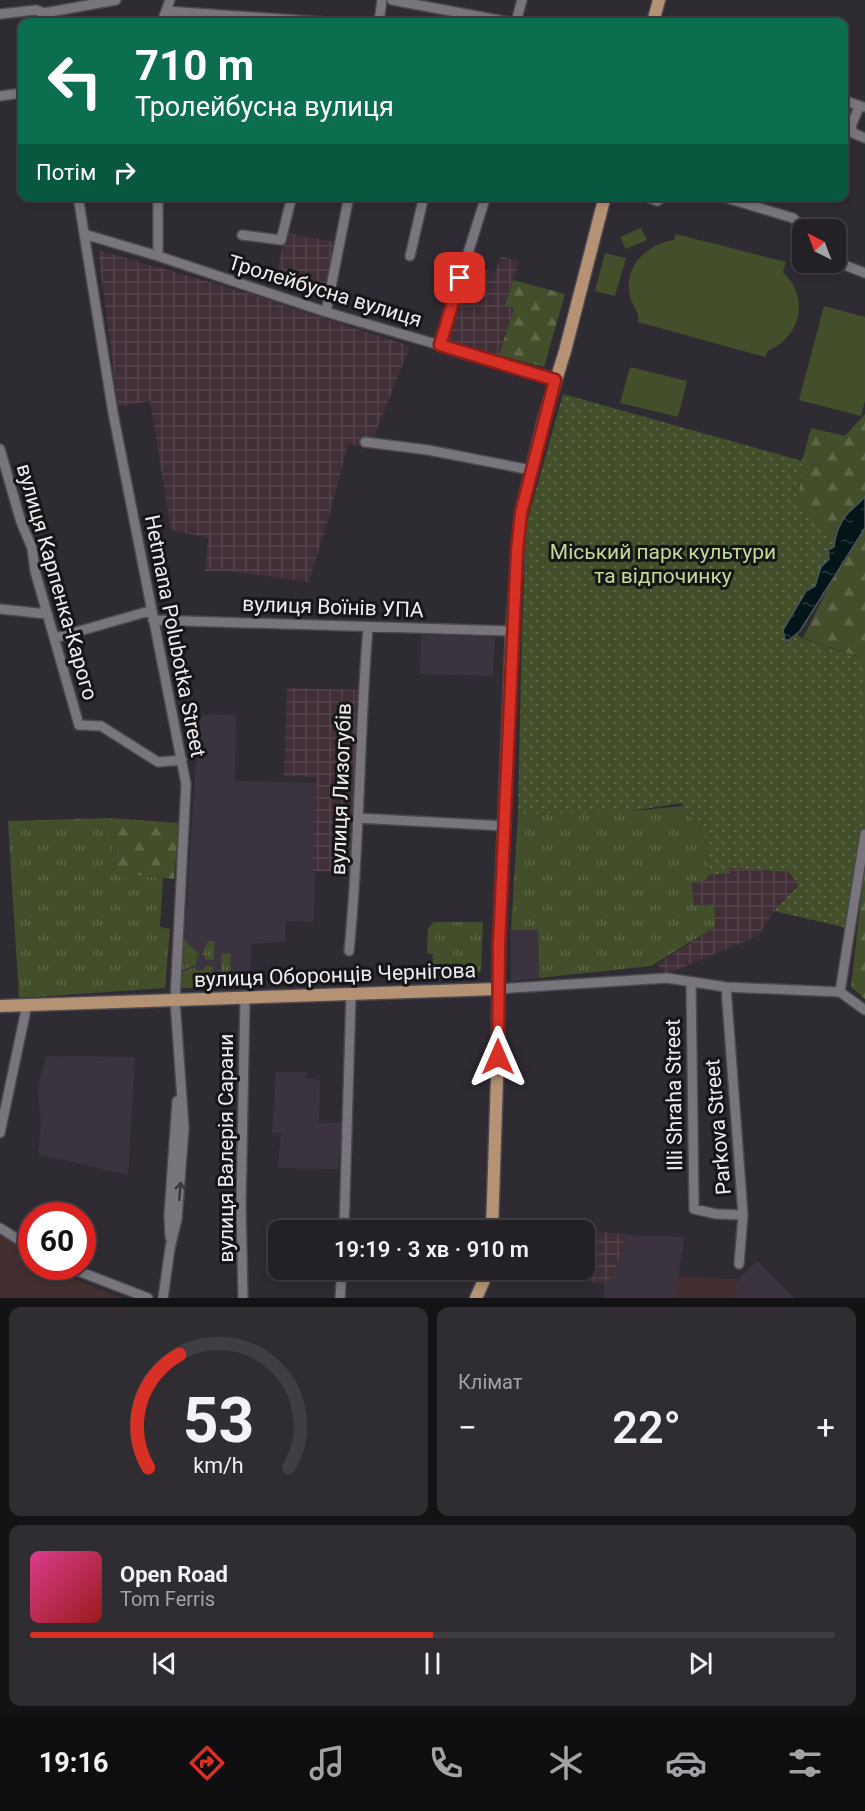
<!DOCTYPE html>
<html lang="uk">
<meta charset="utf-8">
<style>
:root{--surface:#232026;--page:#2f2d32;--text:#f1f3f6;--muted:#a3a3a7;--line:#403e43;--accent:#d93025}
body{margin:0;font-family:Roboto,sans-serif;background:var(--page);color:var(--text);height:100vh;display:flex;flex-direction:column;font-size:22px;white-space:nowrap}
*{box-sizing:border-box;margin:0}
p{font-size:20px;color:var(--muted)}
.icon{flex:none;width:33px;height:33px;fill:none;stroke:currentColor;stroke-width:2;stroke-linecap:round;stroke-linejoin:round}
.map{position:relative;height:1298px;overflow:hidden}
.details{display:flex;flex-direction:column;gap:9px;padding:9px;background:#131215;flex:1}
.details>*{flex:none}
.guide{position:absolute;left:18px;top:18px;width:830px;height:183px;border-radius:12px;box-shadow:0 3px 9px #0003,0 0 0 2px var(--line);background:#0b6e4f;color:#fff;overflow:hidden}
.needle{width:39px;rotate:318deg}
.controls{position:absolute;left:792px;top:219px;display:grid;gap:12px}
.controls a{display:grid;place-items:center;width:54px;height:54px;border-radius:12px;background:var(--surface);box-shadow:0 3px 9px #0003,0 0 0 2px var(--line);font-size:30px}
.speed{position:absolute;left:18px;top:1202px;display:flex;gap:12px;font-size:30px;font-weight:700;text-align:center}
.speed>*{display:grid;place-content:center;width:78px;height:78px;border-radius:50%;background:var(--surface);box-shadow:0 3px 9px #0003,0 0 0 2px var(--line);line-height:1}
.speed .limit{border:9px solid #d22;background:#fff;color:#111}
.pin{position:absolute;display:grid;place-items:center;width:51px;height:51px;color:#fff;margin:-26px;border-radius:12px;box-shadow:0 3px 9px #0006}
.me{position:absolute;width:66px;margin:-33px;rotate:0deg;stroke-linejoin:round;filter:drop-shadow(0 0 4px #0008)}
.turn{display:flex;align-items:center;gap:21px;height:126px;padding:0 18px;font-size:27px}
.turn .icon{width:78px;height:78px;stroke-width:2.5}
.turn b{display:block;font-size:42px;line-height:51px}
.then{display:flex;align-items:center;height:57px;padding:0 18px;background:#0003;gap:12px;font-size:22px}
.big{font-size:45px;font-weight:600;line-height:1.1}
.details .card{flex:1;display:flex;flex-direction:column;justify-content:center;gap:9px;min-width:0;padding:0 21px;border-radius:12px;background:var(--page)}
.details .dial{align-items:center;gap:0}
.dial svg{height:156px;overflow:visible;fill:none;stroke:var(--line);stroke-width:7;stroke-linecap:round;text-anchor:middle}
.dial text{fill:var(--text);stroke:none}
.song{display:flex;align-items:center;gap:18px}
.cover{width:72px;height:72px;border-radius:9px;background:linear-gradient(135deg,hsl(330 70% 55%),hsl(0 70% 35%))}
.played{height:6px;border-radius:3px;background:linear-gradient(90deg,var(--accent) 50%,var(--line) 50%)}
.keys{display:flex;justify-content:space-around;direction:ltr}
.heat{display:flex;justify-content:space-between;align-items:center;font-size:33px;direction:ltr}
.details .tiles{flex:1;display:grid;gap:9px;grid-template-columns:1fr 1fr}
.card:last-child{grid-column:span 2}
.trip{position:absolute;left:268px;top:1220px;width:327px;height:60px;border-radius:12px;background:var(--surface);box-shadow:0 3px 9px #0003,0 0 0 2px var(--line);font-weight:600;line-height:60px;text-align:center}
.menu{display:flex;height:96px;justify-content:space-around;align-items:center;background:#0e0d0f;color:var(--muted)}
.menu .icon{width:42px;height:42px}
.menu .current{color:var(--accent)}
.menu b{font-size:27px;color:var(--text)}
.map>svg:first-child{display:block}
.built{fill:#3b3440}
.industrial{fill:url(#industrial-grid)}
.medical{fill:#432f2f}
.grass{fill:url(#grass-tufts)}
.forest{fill:url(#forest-firs)}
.park{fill:url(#park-dots)}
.pitch{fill:#434e2a}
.water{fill:url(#water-ripples);stroke:#4a5659;stroke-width:1.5}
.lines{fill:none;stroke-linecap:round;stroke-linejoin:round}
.minor-casing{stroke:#4b484e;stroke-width:12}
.major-casing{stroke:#4b484e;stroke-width:15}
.minor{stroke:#79757d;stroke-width:9}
.major{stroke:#b49273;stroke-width:12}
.oneway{stroke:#39373b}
.route-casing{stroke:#8d1f18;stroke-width:15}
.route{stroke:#d93025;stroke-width:10}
.labels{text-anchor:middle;stroke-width:6;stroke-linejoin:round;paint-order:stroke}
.street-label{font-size:21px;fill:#efedf1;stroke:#161518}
.park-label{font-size:21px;fill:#c4da95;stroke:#161518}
</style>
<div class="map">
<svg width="865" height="1298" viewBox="0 0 865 1298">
<defs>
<pattern id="industrial-grid" width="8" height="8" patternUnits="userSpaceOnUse" patternTransform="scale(1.5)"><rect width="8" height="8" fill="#412f38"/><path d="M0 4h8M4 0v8" fill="none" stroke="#54434c"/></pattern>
<pattern id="grass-tufts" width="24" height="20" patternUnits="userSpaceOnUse" patternTransform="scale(1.5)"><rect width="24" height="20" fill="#434e2a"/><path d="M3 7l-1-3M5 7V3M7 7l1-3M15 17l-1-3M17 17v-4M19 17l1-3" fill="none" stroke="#5e6849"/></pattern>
<pattern id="forest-firs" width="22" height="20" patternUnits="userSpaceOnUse" patternTransform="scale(1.5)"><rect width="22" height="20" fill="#434e2a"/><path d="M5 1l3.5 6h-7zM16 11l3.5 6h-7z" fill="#5e6849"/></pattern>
<pattern id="park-dots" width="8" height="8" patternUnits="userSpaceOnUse" patternTransform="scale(1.5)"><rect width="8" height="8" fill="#434e2a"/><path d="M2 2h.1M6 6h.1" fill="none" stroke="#5e6849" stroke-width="1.8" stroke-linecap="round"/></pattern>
<pattern id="water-ripples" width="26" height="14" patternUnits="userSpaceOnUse" patternTransform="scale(1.5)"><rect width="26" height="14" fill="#031518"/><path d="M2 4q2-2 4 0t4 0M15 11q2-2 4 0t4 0" fill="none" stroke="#28373a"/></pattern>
</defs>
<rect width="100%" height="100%" fill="#2f2b32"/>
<path class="built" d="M421 635 495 637 493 676 420 674Z
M236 714 235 781 316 783 314 922 286 921 285 942 251 944 250 987 181 988 199 715Z
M538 929 539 978 511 981V930Z
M46 1056 135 1057 128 1175 38 1154 41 1126 38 1088Z
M276 1072H307L305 1078 320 1080 319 1123 343 1122 338 1169 278 1168 281 1133H272Z
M627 1235 684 1237 676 1298H604V1284L613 1276Z
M757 1261 794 1298H734L735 1283Z"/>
<path class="industrial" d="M286 233 336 242 324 300 274 286Z
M98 250 275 301 271 315 276 303 410 346 370 447 348 444 330 513 309 582 229 571H205L208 538 171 530 150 401 118 407Z
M501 256 519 262 505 304 514 308 499 355 494 356 447 340 471 265 495 273Z
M287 688 361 690 355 872 313 871 316 777 284 776Z
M729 868 789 872 799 885 774 911 758 936 666 974 658 964 715 927 694 906 692 883 706 880 709 875 728 873Z
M532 1223 627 1235 613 1276 604 1284 569 1279 547 1269H585V1230H531Z"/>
<path class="medical" d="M0 1234 31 1253 32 1266H52L69 1277 121 1298H0Z
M678 1277 736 1279 734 1298H676Z"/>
<path class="grass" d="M683 806 705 836 709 875 706 880 692 883 694 906 715 904V927L651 966 539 978 538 930H511L518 814 633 811Z
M110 818 114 873 163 878 160 927 170 929 165 988 19 998 8 821Z
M434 922H483L481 971 472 977H431L433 954 427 953 428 928Z
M183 939 200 955H197L196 965 182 970Z
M208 941H214V960H205V955H202Z
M221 953 231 954 230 973 221 972Z
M205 966H213L215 987 181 988 182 972 196 967V970H204Z"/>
<path class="forest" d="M513 280 565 294 544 367 499 355 514 308 505 305Z
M865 414V496C854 514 835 520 834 544L825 553 798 503 802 461 811 428 845 436Z
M865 529V659L803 638 840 564Z
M110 818 179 823 174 879 114 873Z
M865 864V999L851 987Z"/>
<path class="park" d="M563 394 802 461 798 503 834 544V547L828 550 829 559 821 567 815 586 806 591 783 629 785 640H789L797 634 801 638 865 659V833L847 928 774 911 799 885 789 872 729 868V873L709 875 705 836 681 803 625 812 518 814 522 626 527 522Z"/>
<path class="pitch" d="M641 228 647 240 626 249 620 237Z
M676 234 786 262 783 272C810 297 801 337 768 351L765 357 638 322C640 312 632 306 630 296 623 266 647 244 674 240Z
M605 253 626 258 615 296 595 291Z
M824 306 865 317V401L861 416 799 400Z
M630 367 687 381 678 417 620 403Z"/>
<path class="water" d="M865 496V528L800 631 789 640H785L783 630 806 591 815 586 821 567 829 559 828 550 834 547C835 535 839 524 847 514 852 508 860 504 865 496Z"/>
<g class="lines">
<g class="minor-casing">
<path id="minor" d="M392 0 509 22
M166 11 324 22
M0 14 36 10 44 13 116 0
M162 22 170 0
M379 22 382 0
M516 22 522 0
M660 22H666
M0 96 22 93
M843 100 863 107
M859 107 851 126 853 133 865 138
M78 196 113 413 186 784 175 1000 184 1128 177 1219 170 1248 163 1298
M158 196V256
M644 196 657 201 664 196
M720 196 793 218 805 230
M84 234 158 256 326 312 556 379
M242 235 281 240 292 196
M410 256 424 196
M836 260 839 263 865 273
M326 312 349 196
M439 345 486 196
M365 442 428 450 531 470
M0 449 21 522 32 548 35 571 79 725 101 726 158 762 182 760
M0 609 47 614
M153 620 512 631
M55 638 146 612 152 614
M357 818 505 826
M349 951C360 844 359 735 368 627
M691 982 694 1209 716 1214 743 1215
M726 987 743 1215 739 1264
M497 989 667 978 726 987 840 992 865 1010
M840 992 865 834
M0 1133 27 1005
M0 1228 32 1248
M344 1230 351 994
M170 1237 169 1215 177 1101
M65 1266 148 1298
M243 1298 241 1205 245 998
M340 1298 342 1269"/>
</g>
<g class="major-casing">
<path id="major" d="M653 22 659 0
M0 1006 497 989
M492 1230 497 1078 499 944 512 631 521 513 544 419 565 351 605 196
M476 1298 489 1269"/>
</g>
<use href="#minor" class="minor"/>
<use href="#major" class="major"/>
</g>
<defs><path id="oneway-shaft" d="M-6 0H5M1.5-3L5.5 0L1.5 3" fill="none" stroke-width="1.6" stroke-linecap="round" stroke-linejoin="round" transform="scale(1.5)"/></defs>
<use class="oneway" href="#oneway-shaft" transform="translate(180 1191) rotate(-85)"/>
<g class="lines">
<g class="route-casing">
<path id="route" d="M460 278 440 345 555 380 521 513 517 551 499 944 498 1057"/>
</g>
<use href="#route" class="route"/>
</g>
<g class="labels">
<g class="street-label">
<text transform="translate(325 291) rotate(17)" y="7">Тролейбусна вулиця</text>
<text transform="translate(57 582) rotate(74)" y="7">вулиця Карпенка-Карого</text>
<text transform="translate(333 607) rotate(2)" y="7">вулиця Воїнів УПА</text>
<text transform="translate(175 636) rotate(79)" y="7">Hetmana Polubotka Street</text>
<text transform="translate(341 789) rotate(-88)" y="7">вулиця Лизогубів</text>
<text transform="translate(335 975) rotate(-2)" y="7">вулиця Оборонців Чернігова</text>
<text transform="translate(674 1095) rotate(-91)" y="7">Illi Shraha Street</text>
<text transform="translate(718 1127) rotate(-95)" y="7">Parkova Street</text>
<text transform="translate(226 1148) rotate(-90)" y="7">вулиця Валерія Сарани</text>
</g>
<g class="park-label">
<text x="663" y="559">Міський парк культури<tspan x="663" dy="24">та відпочинку</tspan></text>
</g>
</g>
</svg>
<div class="controls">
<a><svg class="needle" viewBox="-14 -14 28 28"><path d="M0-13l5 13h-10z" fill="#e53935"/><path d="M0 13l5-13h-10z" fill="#a3a3a7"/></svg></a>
</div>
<div class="speed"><div class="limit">60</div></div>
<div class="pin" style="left:460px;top:278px;background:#d93025"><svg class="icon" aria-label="arrive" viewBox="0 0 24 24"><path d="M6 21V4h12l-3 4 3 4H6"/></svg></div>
<svg class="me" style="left:498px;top:1057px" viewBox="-20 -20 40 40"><path d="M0-17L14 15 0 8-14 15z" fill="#d93025" stroke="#fff" stroke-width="4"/></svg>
<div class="trip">19:19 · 3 хв · 910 m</div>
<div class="guide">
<div class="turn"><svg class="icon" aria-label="left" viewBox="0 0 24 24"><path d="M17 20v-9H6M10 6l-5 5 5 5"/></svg><div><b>710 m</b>Тролейбусна вулиця</div></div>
<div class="then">Потім<svg class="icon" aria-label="right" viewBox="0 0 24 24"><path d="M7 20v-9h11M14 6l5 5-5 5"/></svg></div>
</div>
</div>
<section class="details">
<div class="tiles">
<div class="card dial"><svg viewBox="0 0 100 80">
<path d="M14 69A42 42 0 1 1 86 69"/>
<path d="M14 69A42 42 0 0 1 30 11" stroke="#d93025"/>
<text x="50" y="56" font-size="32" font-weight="700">53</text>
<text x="50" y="72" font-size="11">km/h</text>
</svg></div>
<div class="card"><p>Клімат</p>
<div class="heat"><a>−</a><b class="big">22°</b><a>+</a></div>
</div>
<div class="card">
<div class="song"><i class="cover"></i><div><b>Open Road</b><p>Tom Ferris</p></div></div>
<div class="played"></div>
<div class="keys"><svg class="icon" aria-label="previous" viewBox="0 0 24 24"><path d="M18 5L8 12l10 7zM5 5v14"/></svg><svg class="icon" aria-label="pause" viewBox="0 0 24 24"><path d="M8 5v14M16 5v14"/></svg><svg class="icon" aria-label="next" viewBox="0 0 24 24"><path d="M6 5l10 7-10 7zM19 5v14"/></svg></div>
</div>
</div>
</section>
<nav class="menu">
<b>19:16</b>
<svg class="icon current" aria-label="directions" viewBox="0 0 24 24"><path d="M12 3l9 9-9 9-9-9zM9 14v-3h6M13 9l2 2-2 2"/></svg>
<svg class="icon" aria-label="music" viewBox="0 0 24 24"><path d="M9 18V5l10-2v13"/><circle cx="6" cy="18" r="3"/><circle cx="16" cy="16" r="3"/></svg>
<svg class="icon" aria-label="phone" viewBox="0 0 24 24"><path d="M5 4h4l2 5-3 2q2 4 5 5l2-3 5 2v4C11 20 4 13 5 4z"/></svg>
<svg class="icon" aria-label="climate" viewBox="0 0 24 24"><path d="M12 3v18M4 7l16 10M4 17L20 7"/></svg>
<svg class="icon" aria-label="car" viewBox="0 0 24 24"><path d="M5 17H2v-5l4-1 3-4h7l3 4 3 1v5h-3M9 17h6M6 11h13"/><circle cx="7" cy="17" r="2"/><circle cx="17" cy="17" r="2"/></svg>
<svg class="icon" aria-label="filters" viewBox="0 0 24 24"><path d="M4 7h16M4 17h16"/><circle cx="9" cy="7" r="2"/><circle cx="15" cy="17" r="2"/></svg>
</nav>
